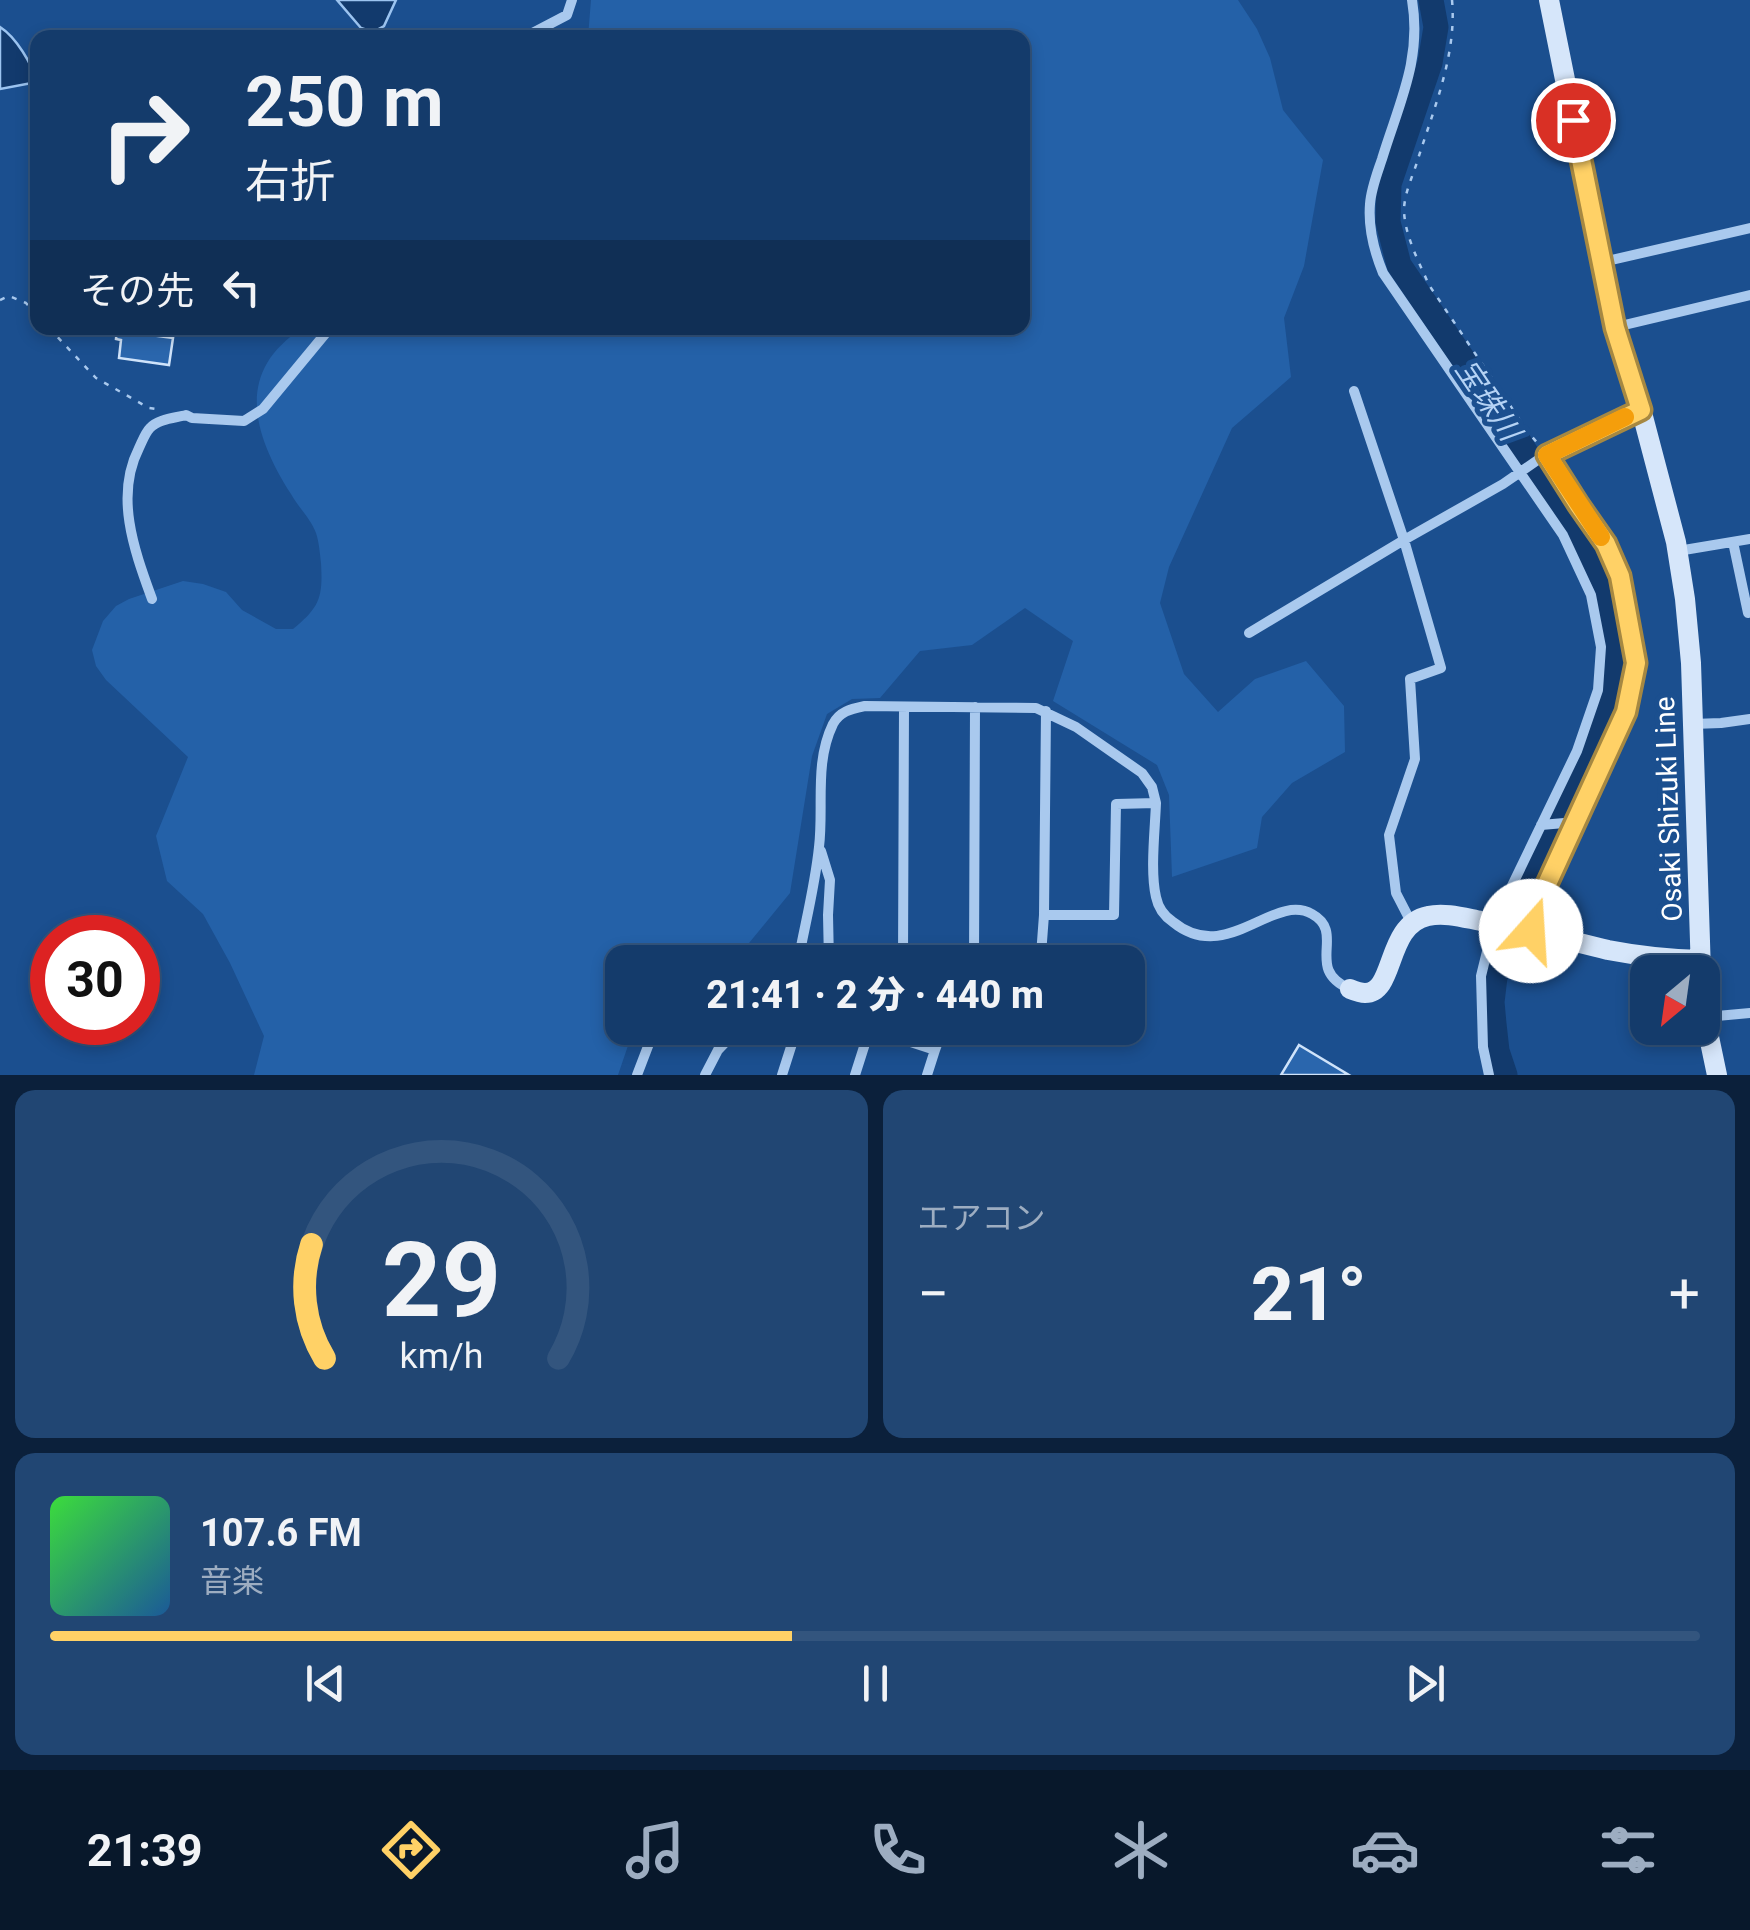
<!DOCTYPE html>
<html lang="ja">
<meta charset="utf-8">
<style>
:root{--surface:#143b6b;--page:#214673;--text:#f1f3f6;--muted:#9dadc1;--line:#33557e;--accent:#ffd166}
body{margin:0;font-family:Roboto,"Noto Sans JP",sans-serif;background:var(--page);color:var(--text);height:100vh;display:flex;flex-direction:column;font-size:38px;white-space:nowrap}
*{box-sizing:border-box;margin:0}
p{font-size:32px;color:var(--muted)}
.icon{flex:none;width:55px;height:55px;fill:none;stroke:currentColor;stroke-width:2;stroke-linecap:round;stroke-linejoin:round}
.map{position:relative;height:1075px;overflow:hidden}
.side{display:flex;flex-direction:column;gap:15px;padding:15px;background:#0b203b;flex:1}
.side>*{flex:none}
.hud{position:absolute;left:30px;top:30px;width:1000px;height:305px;border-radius:20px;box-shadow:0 5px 15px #0003,0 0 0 2px var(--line);background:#143b6b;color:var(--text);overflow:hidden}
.needle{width:65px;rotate:209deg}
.fabs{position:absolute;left:1630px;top:955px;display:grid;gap:20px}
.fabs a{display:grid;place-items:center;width:90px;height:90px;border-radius:20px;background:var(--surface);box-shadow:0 5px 15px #0003,0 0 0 2px var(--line);font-size:50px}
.speed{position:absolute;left:30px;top:915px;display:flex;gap:20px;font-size:50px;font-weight:700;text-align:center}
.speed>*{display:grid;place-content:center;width:130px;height:130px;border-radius:50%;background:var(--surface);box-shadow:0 5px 15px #0003,0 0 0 2px var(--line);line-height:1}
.speed .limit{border:15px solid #d22;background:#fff;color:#111}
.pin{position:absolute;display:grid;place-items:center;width:85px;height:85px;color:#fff;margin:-42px;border:5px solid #fff;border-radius:50%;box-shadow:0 2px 10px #0007}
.me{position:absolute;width:110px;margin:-55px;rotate:19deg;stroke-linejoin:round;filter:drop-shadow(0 0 8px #0008)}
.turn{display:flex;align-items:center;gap:35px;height:210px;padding:0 50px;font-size:45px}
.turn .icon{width:130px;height:130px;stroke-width:2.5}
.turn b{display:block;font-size:70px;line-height:85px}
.then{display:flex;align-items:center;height:95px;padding:0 50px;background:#0003;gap:20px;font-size:38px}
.big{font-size:75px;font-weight:800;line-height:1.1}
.side .widget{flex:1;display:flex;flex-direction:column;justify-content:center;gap:15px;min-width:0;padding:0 35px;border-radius:20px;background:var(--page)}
.side .dial{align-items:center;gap:0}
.dial svg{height:260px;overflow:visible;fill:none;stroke:var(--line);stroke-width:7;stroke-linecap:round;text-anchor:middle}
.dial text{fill:var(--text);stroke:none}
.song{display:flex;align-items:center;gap:30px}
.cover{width:120px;height:120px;border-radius:15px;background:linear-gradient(135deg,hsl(120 70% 55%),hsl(210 70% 35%))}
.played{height:10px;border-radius:5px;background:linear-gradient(90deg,var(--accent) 45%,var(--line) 45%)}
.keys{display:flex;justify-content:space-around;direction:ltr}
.heat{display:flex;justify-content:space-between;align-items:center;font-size:55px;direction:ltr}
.side .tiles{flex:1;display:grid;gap:15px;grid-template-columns:1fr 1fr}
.widget:last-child{grid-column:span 2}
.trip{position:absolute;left:605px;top:945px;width:540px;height:100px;border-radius:20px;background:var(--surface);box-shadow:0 5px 15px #0003,0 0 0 2px var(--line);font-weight:800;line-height:100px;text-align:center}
.tabs{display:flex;height:160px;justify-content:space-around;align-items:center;background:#08182b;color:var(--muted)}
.tabs .icon{width:70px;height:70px}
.tabs .selected{color:var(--accent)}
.tabs b{font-size:45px;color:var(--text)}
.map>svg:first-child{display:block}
.green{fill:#2461a8}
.water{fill:#123a6d;stroke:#9cc4f0;stroke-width:2.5}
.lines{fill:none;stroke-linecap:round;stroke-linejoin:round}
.river{stroke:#123a6d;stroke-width:25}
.building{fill:#2a66ad;stroke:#cfe3fa;stroke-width:2.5}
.path{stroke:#a9c9ee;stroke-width:2.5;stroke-dasharray:5 8;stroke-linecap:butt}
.street{stroke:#a9c9ee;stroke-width:10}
.secondary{stroke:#d6e6fa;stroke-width:20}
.route-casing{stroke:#a68842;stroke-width:25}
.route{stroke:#ffd166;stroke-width:18}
.slow{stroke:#f59e0b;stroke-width:18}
.labels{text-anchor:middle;stroke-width:10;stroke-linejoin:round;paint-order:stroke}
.street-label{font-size:28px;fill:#fff;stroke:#1b4f8f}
.water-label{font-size:30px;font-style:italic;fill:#b5d3f5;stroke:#1b4f8f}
</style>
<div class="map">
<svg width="1750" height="1075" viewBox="0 0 1750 1075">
<rect width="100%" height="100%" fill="#1b4f8f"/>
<path class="green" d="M591 0H1238L1257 29 1270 58 1283 110 1323 160 1304 266 1284 318 1291 377 1232 428 1169 567 1160 603 1184 674 1218 712 1255 679 1306 661 1344 706 1345 752 1292 783 1262 817 1257 848 1172 877 1169 795 1157 765 1053 701 1073 641 1025 608 972 645 920 651 880 698 852 699 827 714 812 756 790 893 740 954 726 962H622V1028H634L618 1075H254L264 1036 230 963 203 914 167 881 156 836 188 757 106 680 96 666 92 650 103 621 116 606 129 599 183 581 203 584 226 592 242 610 276 629H293C320 607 323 597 321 563 320 554 319 542 316 533 311 519 298 507 291 494 254 436 233 372 303 328H1022V38L588 37Z"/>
<path class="water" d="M337 0H396L384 26 373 32 361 28Z
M0 27C16 37 32 64 37 82L0 89Z"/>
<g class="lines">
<path class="river" d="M1431 0 1436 27 1430 63 1389 184 1388 222 1399 265 1516 437 1589 552 1607 588 1617 650V668L1611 699 1573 795 1526 892 1495 977 1492 1002 1494 1024 1497 1051 1505 1075"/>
</g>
<path class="building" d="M117 328H136L135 333 173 338 169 365 119 358 121 340 116 339Z
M1299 1045 1349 1075H1281Z"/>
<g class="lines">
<path class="path" d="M1452 0C1457 54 1434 108 1418 159 1413 176 1404 193 1404 211 1405 236 1419 262 1429 285L1528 432 1540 446
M0 300 9 296 26 303 38 316
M49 328 96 378 149 408 156 409"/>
<path class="street" d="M1412 0C1422 60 1399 103 1382 159 1377 174 1371 189 1370 204 1368 228 1374 251 1383 273L1563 535 1591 595 1601 647 1598 690 1577 751 1494 923 1481 976 1483 1047 1489 1075
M523 38 567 15 572 0
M1603 262 1750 228
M1616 327 1750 295
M1354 391 1404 540 1441 668 1410 679 1415 759 1389 835 1396 893 1411 922
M1733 542 1748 613
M1678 551 1750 539
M152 599C135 552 114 497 139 448 142 442 145 433 150 428 158 419 175 418 186 415L192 418 244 421 263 409 330 328
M1249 633 1404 540 1503 484 1542 457 1641 409
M1693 724 1721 723 1750 719
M1541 825 1576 822
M821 851 830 880 828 915 829 962
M1044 915 1046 711
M1531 931 1541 897 1627 712 1636 663 1620 576 1606 544 1578 505 1547 455
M798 962C805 924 815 886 819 847 824 807 814 763 833 724 840 711 851 709 865 706L1036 708 1076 727 1142 773 1152 787 1156 803C1155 830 1150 872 1156 897 1158 907 1164 916 1173 922 1227 966 1273 892 1312 914 1347 933 1303 969 1350 989
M903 962 904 707
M974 962 975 707
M1007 962 1041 955 1044 915H1114L1116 804 1156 803
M1706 1017 1750 1013
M868 1028 935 1050 927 1075
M935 1050 943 1028
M637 1075 655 1028
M705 1075 718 1050 739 1028
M782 1075 797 1028
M855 1075 870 1028"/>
<path class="secondary" d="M1549 0 1615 328 1641 409 1676 542 1685 599 1691 663 1701 972
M1350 989C1355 991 1360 993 1365 993 1396 993 1385 925 1428 916 1445 912 1465 918 1481 921 1524 928 1566 940 1608 950 1639 956 1669 959 1700 960
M1702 996 1704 1013 1717 1075"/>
</g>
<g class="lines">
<g class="route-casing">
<path id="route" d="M1531 931 1541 897 1626 712 1636 663 1620 576 1606 544 1578 504 1547 455 1641 410 1615 328 1573 120"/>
</g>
<use href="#route" class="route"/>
<path class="slow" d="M1601 537 1547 455 1625 417"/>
</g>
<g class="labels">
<g class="street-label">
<text transform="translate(1668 809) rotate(-92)" y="10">Osaki Shizuki Line</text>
</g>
<g class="water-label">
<text transform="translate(1488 400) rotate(56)" y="10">宝珠川</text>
</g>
</g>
</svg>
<div class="fabs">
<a><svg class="needle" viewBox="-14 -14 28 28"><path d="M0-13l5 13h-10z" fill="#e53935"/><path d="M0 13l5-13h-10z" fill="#9dadc1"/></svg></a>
</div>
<div class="speed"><div class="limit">30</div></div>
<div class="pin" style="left:1573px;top:120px;background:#d93025"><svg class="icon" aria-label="arrive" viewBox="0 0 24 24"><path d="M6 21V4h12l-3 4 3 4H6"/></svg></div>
<svg class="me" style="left:1531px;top:931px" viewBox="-20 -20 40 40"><circle r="19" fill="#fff"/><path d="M0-13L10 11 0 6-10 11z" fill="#ffd166"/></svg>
<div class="trip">21:41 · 2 分 · 440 m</div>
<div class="hud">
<div class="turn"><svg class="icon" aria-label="right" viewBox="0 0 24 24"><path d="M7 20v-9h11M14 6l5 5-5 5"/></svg><div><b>250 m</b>右折</div></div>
<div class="then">その先<svg class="icon" aria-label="left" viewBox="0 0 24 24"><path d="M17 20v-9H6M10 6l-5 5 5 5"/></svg></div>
</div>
</div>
<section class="side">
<div class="tiles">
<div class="widget dial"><svg viewBox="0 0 100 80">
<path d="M14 69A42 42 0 1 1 86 69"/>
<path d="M14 69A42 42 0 0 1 10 34" stroke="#ffd166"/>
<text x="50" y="56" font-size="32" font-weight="700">29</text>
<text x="50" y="72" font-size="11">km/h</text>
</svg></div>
<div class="widget"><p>エアコン</p>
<div class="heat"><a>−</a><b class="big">21°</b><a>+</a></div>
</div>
<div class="widget">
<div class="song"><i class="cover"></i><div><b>107.6 FM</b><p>音楽</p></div></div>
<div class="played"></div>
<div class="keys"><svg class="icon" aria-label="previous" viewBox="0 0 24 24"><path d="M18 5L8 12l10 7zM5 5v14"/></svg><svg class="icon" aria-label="pause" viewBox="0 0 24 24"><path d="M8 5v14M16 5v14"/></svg><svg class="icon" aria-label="next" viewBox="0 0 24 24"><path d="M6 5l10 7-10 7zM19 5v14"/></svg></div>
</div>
</div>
</section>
<nav class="tabs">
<b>21:39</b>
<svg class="icon selected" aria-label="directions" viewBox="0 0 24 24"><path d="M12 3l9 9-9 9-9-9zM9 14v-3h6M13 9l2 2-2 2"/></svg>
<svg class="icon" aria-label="music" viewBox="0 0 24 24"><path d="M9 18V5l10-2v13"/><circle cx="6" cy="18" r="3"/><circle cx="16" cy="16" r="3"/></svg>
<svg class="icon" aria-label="phone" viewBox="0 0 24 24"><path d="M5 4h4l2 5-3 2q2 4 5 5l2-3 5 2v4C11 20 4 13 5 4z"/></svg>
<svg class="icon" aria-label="climate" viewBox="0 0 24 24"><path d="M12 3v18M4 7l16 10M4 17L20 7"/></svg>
<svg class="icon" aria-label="car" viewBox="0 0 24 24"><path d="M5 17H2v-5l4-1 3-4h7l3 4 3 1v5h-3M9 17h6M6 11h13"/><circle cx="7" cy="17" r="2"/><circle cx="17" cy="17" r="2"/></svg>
<svg class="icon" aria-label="filters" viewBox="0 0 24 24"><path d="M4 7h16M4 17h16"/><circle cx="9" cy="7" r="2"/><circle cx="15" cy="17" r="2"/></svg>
</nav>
